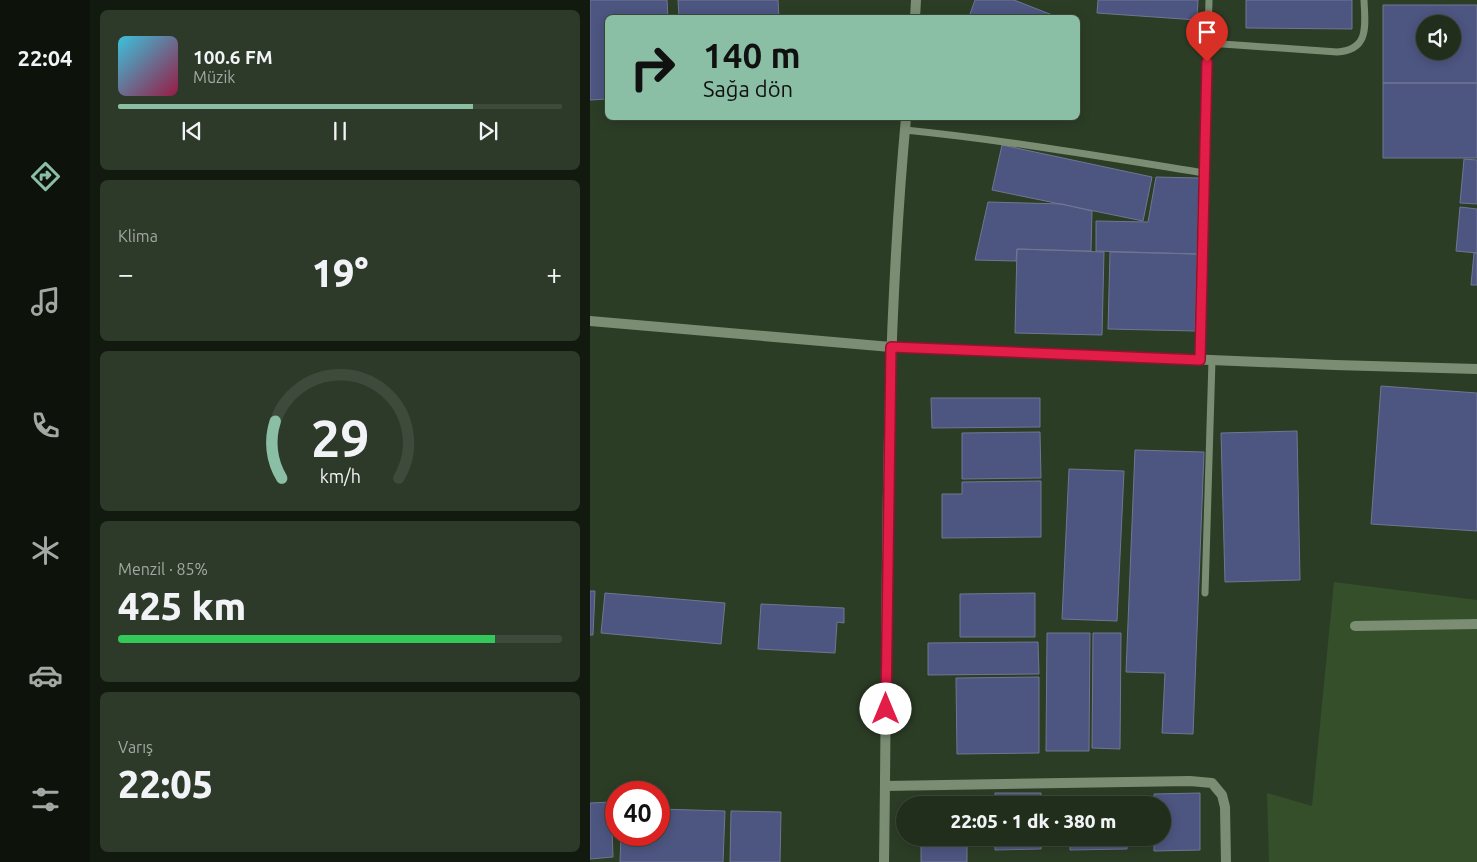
<!DOCTYPE html>
<html lang="tr">
<meta charset="utf-8">
<style>
:root{--surface:#212e1c;--page:#2d3a29;--text:#f1f3f6;--muted:#a2a8a3;--line:#3e4a3b;--accent:#8abfa5}
body{margin:0;font-family:Ubuntu,sans-serif;background:var(--page);color:var(--text);height:100vh;display:flex;flex-direction:column;font-size:19px;white-space:nowrap}
*{box-sizing:border-box;margin:0}
p{font-size:16px;color:var(--muted)}
.icon{flex:none;width:28px;height:28px;fill:none;stroke:currentColor;stroke-width:2;stroke-linecap:round;stroke-linejoin:round}
.map{position:relative;flex:1;overflow:hidden}
.details{display:flex;flex-direction:column;gap:10px;padding:10px;background:#12190f;width:500px}
.details>*{flex:none}
.guide{position:absolute;left:15px;top:15px;width:475px;height:105px;border-radius:8px;box-shadow:0 2px 12px #0003,0 0 0 1px var(--line);background:#8abfa5;color:#111;overflow:hidden}
.fabs{position:absolute;left:826px;top:15px;display:grid;gap:10px}
.fabs a{display:grid;place-items:center;width:45px;height:45px;border-radius:50%;background:var(--surface);box-shadow:0 2px 12px #0003,0 0 0 1px var(--line);font-size:25px}
.speed{position:absolute;left:15px;top:781px;display:flex;gap:10px;font-size:25px;font-weight:700;text-align:center}
.speed>*{display:grid;place-content:center;width:65px;height:65px;border-radius:50%;background:var(--surface);box-shadow:0 2px 12px #0003,0 0 0 1px var(--line);line-height:1}
.speed .limit{border:8px solid #d22;background:#fff;color:#111}
.pin{position:absolute;display:grid;place-items:center;width:42px;height:42px;color:#fff;margin:-51px -21px;border-radius:50% 50% 50% 0;rotate:-45deg;box-shadow:0 0 5px #0007}
.pin .icon{rotate:45deg}
.me{position:absolute;width:55px;margin:-28px;rotate:0deg;stroke-linejoin:round;filter:drop-shadow(0 0 4px #0008)}
.turn{display:flex;align-items:center;gap:18px;height:105px;padding:0 15px;font-size:22px}
.turn .icon{width:65px;height:65px;stroke-width:2.5}
.turn b{display:block;font-size:35px;line-height:42px}
.big{font-size:38px;font-weight:800;line-height:1.1}
.details .tile{flex:1;display:flex;flex-direction:column;justify-content:center;gap:8px;min-width:0;padding:0 18px;border-radius:8px;background:var(--page)}
.details .dial{align-items:center;gap:0}
.dial svg{height:130px;overflow:visible;fill:none;stroke:var(--line);stroke-width:7;stroke-linecap:round;text-anchor:middle}
.dial text{fill:var(--text);stroke:none}
.song{display:flex;align-items:center;gap:15px}
.cover{width:60px;height:60px;border-radius:8px;background:linear-gradient(135deg,hsl(190 70% 55%),hsl(340 70% 35%))}
.played{height:5px;border-radius:2px;background:linear-gradient(90deg,var(--accent) 80%,var(--line) 80%)}
.keys{display:flex;justify-content:space-around;direction:ltr}
.heat{display:flex;justify-content:space-between;align-items:center;font-size:28px;direction:ltr}
.charge{height:8px;border-radius:4px;background:linear-gradient(90deg,#34c759 85%,var(--line) 0)}
.trip{position:absolute;left:306px;top:796px;width:275px;height:50px;border-radius:25px;background:var(--surface);box-shadow:0 2px 12px #0003,0 0 0 1px var(--line);font-weight:800;line-height:50px;text-align:center}
main{display:flex;flex:1;min-height:0}
.dock{display:flex;flex-direction:column;width:90px;justify-content:space-around;align-items:center;background:#0d120b;color:var(--muted)}
.dock .icon{width:35px;height:35px}
.dock .on{color:var(--accent)}
.dock b{font-size:22px;color:var(--text)}
.map>svg:first-child{display:block}
.green{fill:#354f2b}
.building{fill:#4d5681;stroke:#707692;fill-rule:evenodd}
.lines{fill:none;stroke-linecap:round;stroke-linejoin:round}
.service{stroke:#7b8e74;stroke-width:7}
.minor{stroke:#7b8e74;stroke-width:10}
.tertiary{stroke:#7b8e74;stroke-width:10}
.route-casing{stroke:#92132f;stroke-width:12}
.route{stroke:#e11d48;stroke-width:9}
</style>
<main>
<nav class="dock">
<b>22:04</b>
<svg class="icon on" aria-label="directions" viewBox="0 0 24 24"><path d="M12 3l9 9-9 9-9-9zM9 14v-3h6M13 9l2 2-2 2"/></svg>
<svg class="icon" aria-label="music" viewBox="0 0 24 24"><path d="M9 18V5l10-2v13"/><circle cx="6" cy="18" r="3"/><circle cx="16" cy="16" r="3"/></svg>
<svg class="icon" aria-label="phone" viewBox="0 0 24 24"><path d="M5 4h4l2 5-3 2q2 4 5 5l2-3 5 2v4C11 20 4 13 5 4z"/></svg>
<svg class="icon" aria-label="climate" viewBox="0 0 24 24"><path d="M12 3v18M4 7l16 10M4 17L20 7"/></svg>
<svg class="icon" aria-label="car" viewBox="0 0 24 24"><path d="M5 17H2v-5l4-1 3-4h7l3 4 3 1v5h-3M9 17h6M6 11h13"/><circle cx="7" cy="17" r="2"/><circle cx="17" cy="17" r="2"/></svg>
<svg class="icon" aria-label="filters" viewBox="0 0 24 24"><path d="M4 7h16M4 17h16"/><circle cx="9" cy="7" r="2"/><circle cx="15" cy="17" r="2"/></svg>
</nav>
<section class="details">
<div class="tile">
<div class="song"><i class="cover"></i><div><b>100.6 FM</b><p>Müzik</p></div></div>
<div class="played"></div>
<div class="keys"><svg class="icon" aria-label="previous" viewBox="0 0 24 24"><path d="M18 5L8 12l10 7zM5 5v14"/></svg><svg class="icon" aria-label="pause" viewBox="0 0 24 24"><path d="M8 5v14M16 5v14"/></svg><svg class="icon" aria-label="next" viewBox="0 0 24 24"><path d="M6 5l10 7-10 7zM19 5v14"/></svg></div>
</div>
<div class="tile"><p>Klima</p>
<div class="heat"><a>−</a><b class="big">19°</b><a>+</a></div>
</div>
<div class="tile dial"><svg viewBox="0 0 100 80">
<path d="M14 69A42 42 0 1 1 86 69"/>
<path d="M14 69A42 42 0 0 1 10 34" stroke="#8abfa5"/>
<text x="50" y="56" font-size="32" font-weight="700">29</text>
<text x="50" y="72" font-size="11">km/h</text>
</svg></div>
<div class="tile"><p>Menzil · 85%</p><b class="big">425 km</b><div class="charge"></div></div>
<div class="tile"><p>Varış</p><b class="big">22:05</b></div>
</section>
<div class="map">
<svg width="887" height="862" viewBox="0 0 887 862">
<rect width="100%" height="100%" fill="#2c3d26"/>
<path class="green" d="M744 582 887 600V862H679L677 793 722 806Z"/>
<path class="building" d="M0 0H77L78 18H18V99L0 100Z
M88 0H188L189 18H89Z
M385 0H424L470 18H390L380 14Z
M508 0H608L607 20 507 13Z
M656 0H762V29L656 28Z
M793 5H887V83H793ZM835 24H862V51H835Z
M793 83H887V158H793Z
M412 145 562 177 553 221 402 190Z
M874 159 887 160V204L870 203Z
M566 177 609 178 607 254 506 251V221L558 222Z
M398 202 472 204 502 211 501 251 427 249 426 261 385 260Z
M870 207 887 209V253L866 251Z
M427 249 514 252 512 335 425 333Z
M520 252 607 254 605 331 518 329Z
M884 253H887V285H881Z
M791 386 887 393V531L781 524Z
M341 398H450V427L342 428Z
M707 431 710 580 635 582 631 433Z
M450 432 451 478 372 479V433Z
M545 450 614 452 603 734 572 733 575 673 536 672Z
M479 469 534 471 527 621 472 619Z
M451 481V537L352 538V494H372V482Z
M0 591H5L3 635H0Z
M15 593 135 603 131 644 11 633Z
M445 593V637H370V594Z
M171 604 254 608V623L247 622 245 653 168 649Z
M457 633H500L499 751H456Z
M503 633H531L530 749 502 748Z
M448 642 449 674 338 675V643Z
M449 677V753L367 754 366 678Z
M405 793H451V805H405Z
M610 793V850L564 851V838H572V805H564V794Z
M21 802 23 857 0 859V803Z
M69 809 135 811 133 862H30L31 835H69Z
M141 811 191 812 190 862H140Z
M331 838H377V862H331Z
M405 838H451V849L405 850Z
M480 838H537V849L480 850Z"/>
<g class="lines">
<path class="service" d="M618 43 747 52C780 50 775 25 774 0
M315 130C415 140 515 157 615 173
M610 360 619 0
M615 593 622 360"/>
<path class="minor" d="M765 626 887 624
M295 786 600 781 622 783 632 795 635 807 636 862"/>
<path class="tertiary" d="M325 18 326 0
M0 321 301 347 745 365 887 369
M294 862C298 614 293 365 316 118"/>
</g>
<g class="lines">
<g class="route-casing">
<path id="route" d="M296 709 301 347 610 360 617 62"/>
</g>
<use href="#route" class="route"/>
</g>
</svg>
<div class="fabs">
<a><svg class="icon" aria-label="sound" viewBox="0 0 24 24"><path d="M4 9h4l5-4v14l-5-4H4zM17 9q2 3 0 6"/></svg></a>
</div>
<div class="speed"><div class="limit">40</div></div>
<div class="pin" style="left:617px;top:62px;background:#d93025"><svg class="icon" aria-label="arrive" viewBox="0 0 24 24"><path d="M6 21V4h12l-3 4 3 4H6"/></svg></div>
<svg class="me" style="left:296px;top:709px" viewBox="-20 -20 40 40"><circle r="19" fill="#fff"/><path d="M0-13L10 11 0 6-10 11z" fill="#e11d48"/></svg>
<div class="trip">22:05 · 1 dk · 380 m</div>
<div class="guide">
<div class="turn"><svg class="icon" aria-label="right" viewBox="0 0 24 24"><path d="M7 20v-9h11M14 6l5 5-5 5"/></svg><div><b>140 m</b>Sağa dön</div></div>
</div>
</div>
</main>
